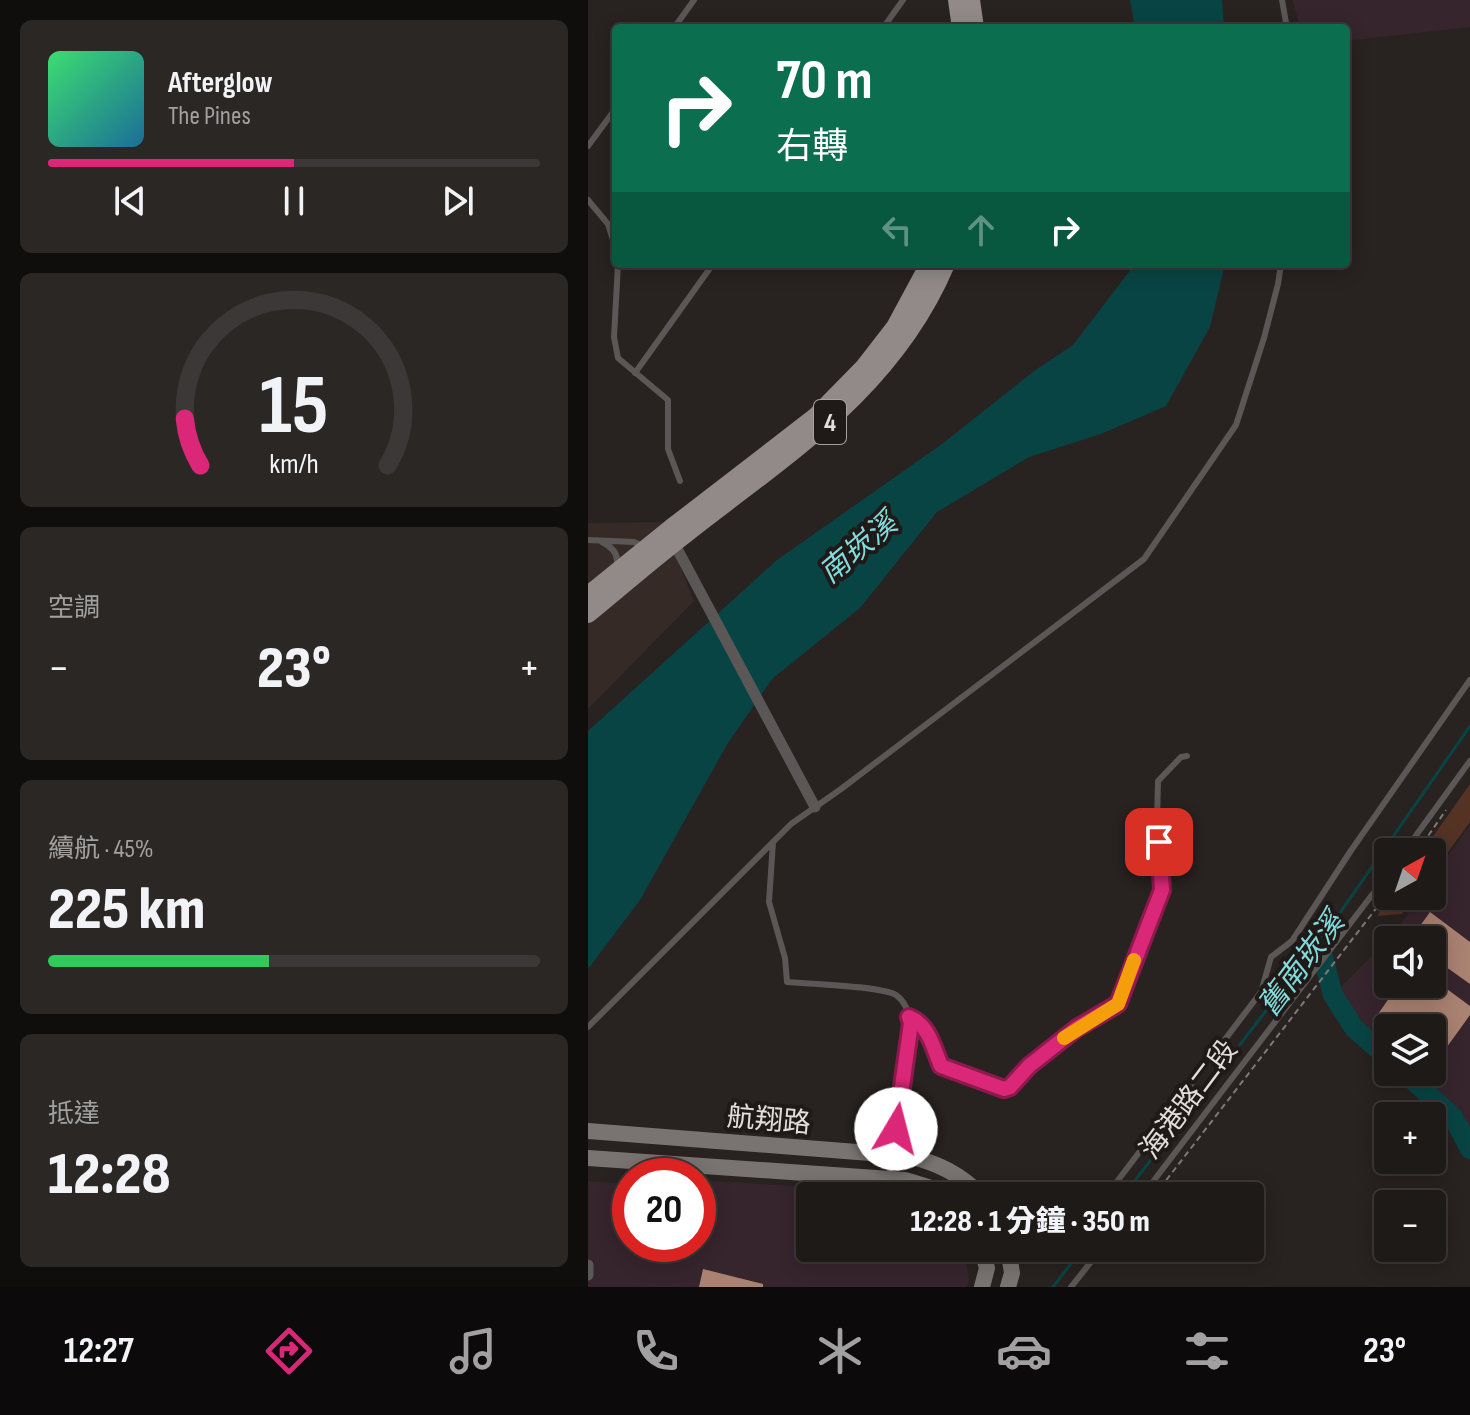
<!DOCTYPE html>
<html lang="zh-TW">
<meta charset="utf-8">
<style>
:root{--surface:#1e1a18;--page:#2b2725;--text:#f1f3f6;--muted:#a1a1a2;--line:#3c3837;--accent:#db2777}
body{margin:0;font-family:"Sofia Sans Condensed","Noto Sans TC",sans-serif;background:var(--page);color:var(--text);height:100vh;display:flex;flex-direction:column;font-size:30px;white-space:nowrap}
*{box-sizing:border-box;margin:0}
p{font-size:26px;color:var(--muted)}
.icon{flex:none;width:44px;height:44px;fill:none;stroke:currentColor;stroke-width:2;stroke-linecap:round;stroke-linejoin:round}
.map{position:relative;flex:1;overflow:hidden}
.panel{display:flex;flex-direction:column;gap:20px;padding:20px;background:#100e0d;width:588px}
.panel>*{flex:none}
.top-card{position:absolute;left:24px;top:24px;width:738px;height:244px;border-radius:8px;box-shadow:0 4px 20px #0003,0 0 0 2px var(--line);background:#0b6e4f;color:#fff;overflow:hidden}
.needle{width:52px;rotate:40deg}
.controls{position:absolute;left:786px;top:838px;display:grid;gap:16px}
.controls a{display:grid;place-items:center;width:72px;height:72px;border-radius:8px;background:var(--surface);box-shadow:0 4px 20px #0003,0 0 0 2px var(--line);font-size:40px}
.speed{position:absolute;left:24px;top:1158px;display:flex;gap:16px;font-size:40px;font-weight:700;text-align:center}
.speed>*{display:grid;place-content:center;width:104px;height:104px;border-radius:50%;background:var(--surface);box-shadow:0 4px 20px #0003,0 0 0 2px var(--line);line-height:1}
.speed .limit{border:12px solid #d22;background:#fff;color:#111}
.pin{position:absolute;display:grid;place-items:center;width:68px;height:68px;color:#fff;margin:-34px;border-radius:16px;box-shadow:0 4px 12px #0006}
.me{position:absolute;width:88px;margin:-44px;rotate:8deg;stroke-linejoin:round;filter:drop-shadow(0 0 6px #0008)}
.turn{display:flex;align-items:center;gap:28px;height:168px;padding:0 32px;font-size:36px}
.turn .icon{width:104px;height:104px;stroke-width:2.5}
.turn b{display:block;font-size:56px;line-height:68px}
.lanes{display:flex;align-items:center;height:76px;padding:0 32px;background:#0003;justify-content:center;gap:40px;direction:ltr}
.lanes .off{opacity:.35}
.big{font-size:60px;font-weight:800;line-height:1.1}
.panel .tile{flex:1;display:flex;flex-direction:column;justify-content:center;gap:12px;min-width:0;padding:0 28px;border-radius:12px;background:var(--page)}
.panel .dial{align-items:center;gap:0}
.dial svg{height:208px;overflow:visible;fill:none;stroke:var(--line);stroke-width:7;stroke-linecap:round;text-anchor:middle}
.dial text{fill:var(--text);stroke:none}
.song{display:flex;align-items:center;gap:24px}
.cover{width:96px;height:96px;border-radius:12px;background:linear-gradient(135deg,hsl(140 70% 55%),hsl(200 70% 35%))}
.played{height:8px;border-radius:4px;background:linear-gradient(90deg,var(--accent) 50%,var(--line) 50%)}
.keys{display:flex;justify-content:space-around;direction:ltr}
.heat{display:flex;justify-content:space-between;align-items:center;font-size:44px;direction:ltr}
.charge{height:12px;border-radius:6px;background:linear-gradient(90deg,#34c759 45%,var(--line) 0)}
.trip{position:absolute;left:208px;top:1182px;width:468px;height:80px;border-radius:8px;background:var(--surface);box-shadow:0 4px 20px #0003,0 0 0 2px var(--line);font-weight:800;line-height:80px;text-align:center}
.tabs{display:flex;height:128px;justify-content:space-around;align-items:center;background:#0c0a0a;color:var(--muted)}
.tabs .icon{width:56px;height:56px}
.tabs .current{color:var(--accent)}
.tabs b{font-size:36px;color:var(--text)}
main{display:flex;flex:1;min-height:0}
.map>svg:first-child{display:block}
.built{fill:#362a26}
.industrial{fill:#37252e;fill-rule:evenodd}
.green{fill:#543325}
.water{fill:#094444}
.lines{fill:none;stroke-linecap:round;stroke-linejoin:round}
.stream{stroke:#094444;stroke-width:3}
.river{stroke:#094444;stroke-width:20}
.building{fill:#aa8272}
.path{stroke:#7e7977;stroke-width:2;stroke-dasharray:6 4;stroke-linecap:butt}
.lane{stroke:#5a5756;stroke-width:6}
.street{stroke:#5a5756;stroke-width:11}
.secondary{stroke:#797472;stroke-width:16}
.primary{stroke:#918a88;stroke-width:18}
.route-casing{stroke:#8e194d;stroke-width:20}
.route{stroke:#db2777;stroke-width:14}
.slow{stroke:#f59e0b;stroke-width:14}
.labels{text-anchor:middle;stroke-width:8;stroke-linejoin:round;paint-order:stroke}
.shield{fill:#1f1917;stroke:#a7a2a0;stroke-width:2}
.shield-label{font-size:26px;font-weight:bold;fill:#e1dddb}
.street-label{font-size:28px;fill:#e1dddb;stroke:#1f1917}
.water-label{font-size:30px;font-style:italic;fill:#82dbdc;stroke:#1f1917}
</style>
<main>
<section class="panel">
<div class="tile">
<div class="song"><i class="cover"></i><div><b>Afterglow</b><p>The Pines</p></div></div>
<div class="played"></div>
<div class="keys"><svg class="icon" aria-label="previous" viewBox="0 0 24 24"><path d="M18 5L8 12l10 7zM5 5v14"/></svg><svg class="icon" aria-label="pause" viewBox="0 0 24 24"><path d="M8 5v14M16 5v14"/></svg><svg class="icon" aria-label="next" viewBox="0 0 24 24"><path d="M6 5l10 7-10 7zM19 5v14"/></svg></div>
</div>
<div class="tile dial"><svg viewBox="0 0 100 80">
<path d="M14 69A42 42 0 1 1 86 69"/>
<path d="M14 69A42 42 0 0 1 8 51" stroke="#db2777"/>
<text x="50" y="56" font-size="32" font-weight="700">15</text>
<text x="50" y="72" font-size="11">km/h</text>
</svg></div>
<div class="tile"><p>空調</p>
<div class="heat"><a>−</a><b class="big">23°</b><a>+</a></div>
</div>
<div class="tile"><p>續航 · 45%</p><b class="big">225 km</b><div class="charge"></div></div>
<div class="tile"><p>抵達</p><b class="big">12:28</b></div>
</section>
<div class="map">
<svg width="882" height="1287" viewBox="0 0 882 1287">
<rect width="100%" height="100%" fill="#282220"/>
<path class="built" d="M85 522 88 556 106 601 0 709V523Z"/>
<path class="industrial" d="M705 0H882V27L758 41V28H712Z
M882 825V1149L865 1117 816 1072H844V1028H800V1058L766 1028 745 995 809 930 832 896H844V878ZM800 940H844V984H800Z
M110 1180 314 1193 321 1196H222V1248H376L381 1279 379 1287H0V1181L42 1184V1244H110Z"/>
<path class="green" d="M882 784V822L844 874V852H834Z
M803 896H828L814 914 789 916Z"/>
<path class="water" d="M542 0H634L636 28H547Z
M547 264H637L622 327 578 406 513 434 441 457 349 512 272 608 184 679 140 743 52 900 0 969V731L189 560 354 444 446 371 485 345Z"/>
<g class="lines">
<path class="stream" d="M535 1196 738 933 882 726
M465 1287 495 1248"/>
<path class="river" d="M731 942 745 995 766 1028 800 1058
M816 1072 865 1117 882 1149"/>
</g>
<path class="building" d="M842 912 882 942V984L844 957V940H822Z
M844 978 882 1006V1015L851 1058 844 1053V1028H810L790 1014 811 984H844Z
M115 1269 175 1284V1287H111Z"/>
<g class="lines">
<path class="path" d="M829 852 858 810
M566 1196 800 893"/>
<path class="lane" d="M694 0 699 28
M86 28 106 0
M295 28 315 0
M0 146 28 108
M0 200 20 224 28 249
M30 264 26 337 30 358 80 400V449L92 481
M47 373 125 264
M0 540 46 542 55 546
M14 542C24 547 32 555 28 567
M185 842 181 902 197 958 199 982C220 984 294 986 308 995 318 1002 320 1012 323 1023L301 1176
M816 852 882 761
M321 1017C341 1025 345 1047 353 1066L416 1089 422 1087 441 1066 489 1028 530 1004 574 890 569 823 570 781 593 757 599 756
M0 1027 203 824 253 789 556 559 648 425 676 338 690 284 693 264
M518 1196 673 992 683 957 704 941 762 852 882 680
M554 1196 800 874
M483 1287 514 1248"/>
<path class="street" d="M86 543 227 807
M0 1265V1275"/>
<path class="secondary" d="M0 1131 320 1156C350 1163 372 1174 394 1196
M0 1158 317 1180 343 1188 354 1196
M393 1248 399 1268 394 1287
M420 1248 424 1273 420 1287"/>
<path class="primary" d="M369 0 373 28
M383 0 387 28
M0 595 83 528 227 417 276 367 307 327 341 264
M0 614C33 587 65 559 99 533 201 453 305 389 358 264"/>
</g>
<g class="lines">
<g class="route-casing">
<path id="route" d="M308 1129 323 1023 321 1017C341 1025 345 1047 353 1066L416 1089 422 1087 441 1066 489 1028 530 1004 574 890 571 842"/>
</g>
<use href="#route" class="route"/>
<path class="slow" d="M476 1038 530 1004 546 960"/>
</g>
<g class="labels">
<rect class="shield" x="226" y="400" width="32" height="44" rx="6"/>
<g class="shield-label">
<text x="242" y="431">4</text>
</g>
<g class="street-label">
<text transform="translate(600 1099) rotate(-53)" y="10">海港路二段</text>
<text transform="translate(181 1119) rotate(5)" y="10">航翔路</text>
</g>
<g class="water-label">
<text transform="translate(270 548) rotate(-40)" y="10">南崁溪</text>
<text transform="translate(713 964) rotate(-53)" y="10">舊南崁溪</text>
</g>
</g>
</svg>
<div class="controls">
<a><svg class="needle" viewBox="-14 -14 28 28"><path d="M0-13l5 13h-10z" fill="#e53935"/><path d="M0 13l5-13h-10z" fill="#a1a1a2"/></svg></a>
<a><svg class="icon" aria-label="sound" viewBox="0 0 24 24"><path d="M4 9h4l5-4v14l-5-4H4zM17 9q2 3 0 6"/></svg></a>
<a><svg class="icon" aria-label="layers" viewBox="0 0 24 24"><path d="M12 4l9 5-9 5-9-5zM3 14l9 5 9-5"/></svg></a>
<a>+</a>
<a>−</a>
</div>
<div class="speed"><div class="limit">20</div></div>
<div class="pin" style="left:571px;top:842px;background:#d93025"><svg class="icon" aria-label="arrive" viewBox="0 0 24 24"><path d="M6 21V4h12l-3 4 3 4H6"/></svg></div>
<svg class="me" style="left:308px;top:1129px" viewBox="-20 -20 40 40"><circle r="19" fill="#fff"/><path d="M0-13L10 11 0 6-10 11z" fill="#db2777"/></svg>
<div class="trip">12:28 · 1 分鐘 · 350 m</div>
<div class="top-card">
<div class="turn"><svg class="icon" aria-label="right" viewBox="0 0 24 24"><path d="M7 20v-9h11M14 6l5 5-5 5"/></svg><div><b>70 m</b>右轉</div></div>
<div class="lanes"><svg class="icon off" aria-label="left" viewBox="0 0 24 24"><path d="M17 20v-9H6M10 6l-5 5 5 5"/></svg><svg class="icon off" aria-label="ahead" viewBox="0 0 24 24"><path d="M12 20V5M6 11l6-6 6 6"/></svg><svg class="icon" aria-label="right" viewBox="0 0 24 24"><path d="M7 20v-9h11M14 6l5 5-5 5"/></svg></div>
</div>
</div>
</main>
<nav class="tabs">
<b>12:27</b>
<svg class="icon current" aria-label="directions" viewBox="0 0 24 24"><path d="M12 3l9 9-9 9-9-9zM9 14v-3h6M13 9l2 2-2 2"/></svg>
<svg class="icon" aria-label="music" viewBox="0 0 24 24"><path d="M9 18V5l10-2v13"/><circle cx="6" cy="18" r="3"/><circle cx="16" cy="16" r="3"/></svg>
<svg class="icon" aria-label="phone" viewBox="0 0 24 24"><path d="M5 4h4l2 5-3 2q2 4 5 5l2-3 5 2v4C11 20 4 13 5 4z"/></svg>
<svg class="icon" aria-label="climate" viewBox="0 0 24 24"><path d="M12 3v18M4 7l16 10M4 17L20 7"/></svg>
<svg class="icon" aria-label="car" viewBox="0 0 24 24"><path d="M5 17H2v-5l4-1 3-4h7l3 4 3 1v5h-3M9 17h6M6 11h13"/><circle cx="7" cy="17" r="2"/><circle cx="17" cy="17" r="2"/></svg>
<svg class="icon" aria-label="filters" viewBox="0 0 24 24"><path d="M4 7h16M4 17h16"/><circle cx="9" cy="7" r="2"/><circle cx="15" cy="17" r="2"/></svg>
<b>23°</b>
</nav>
